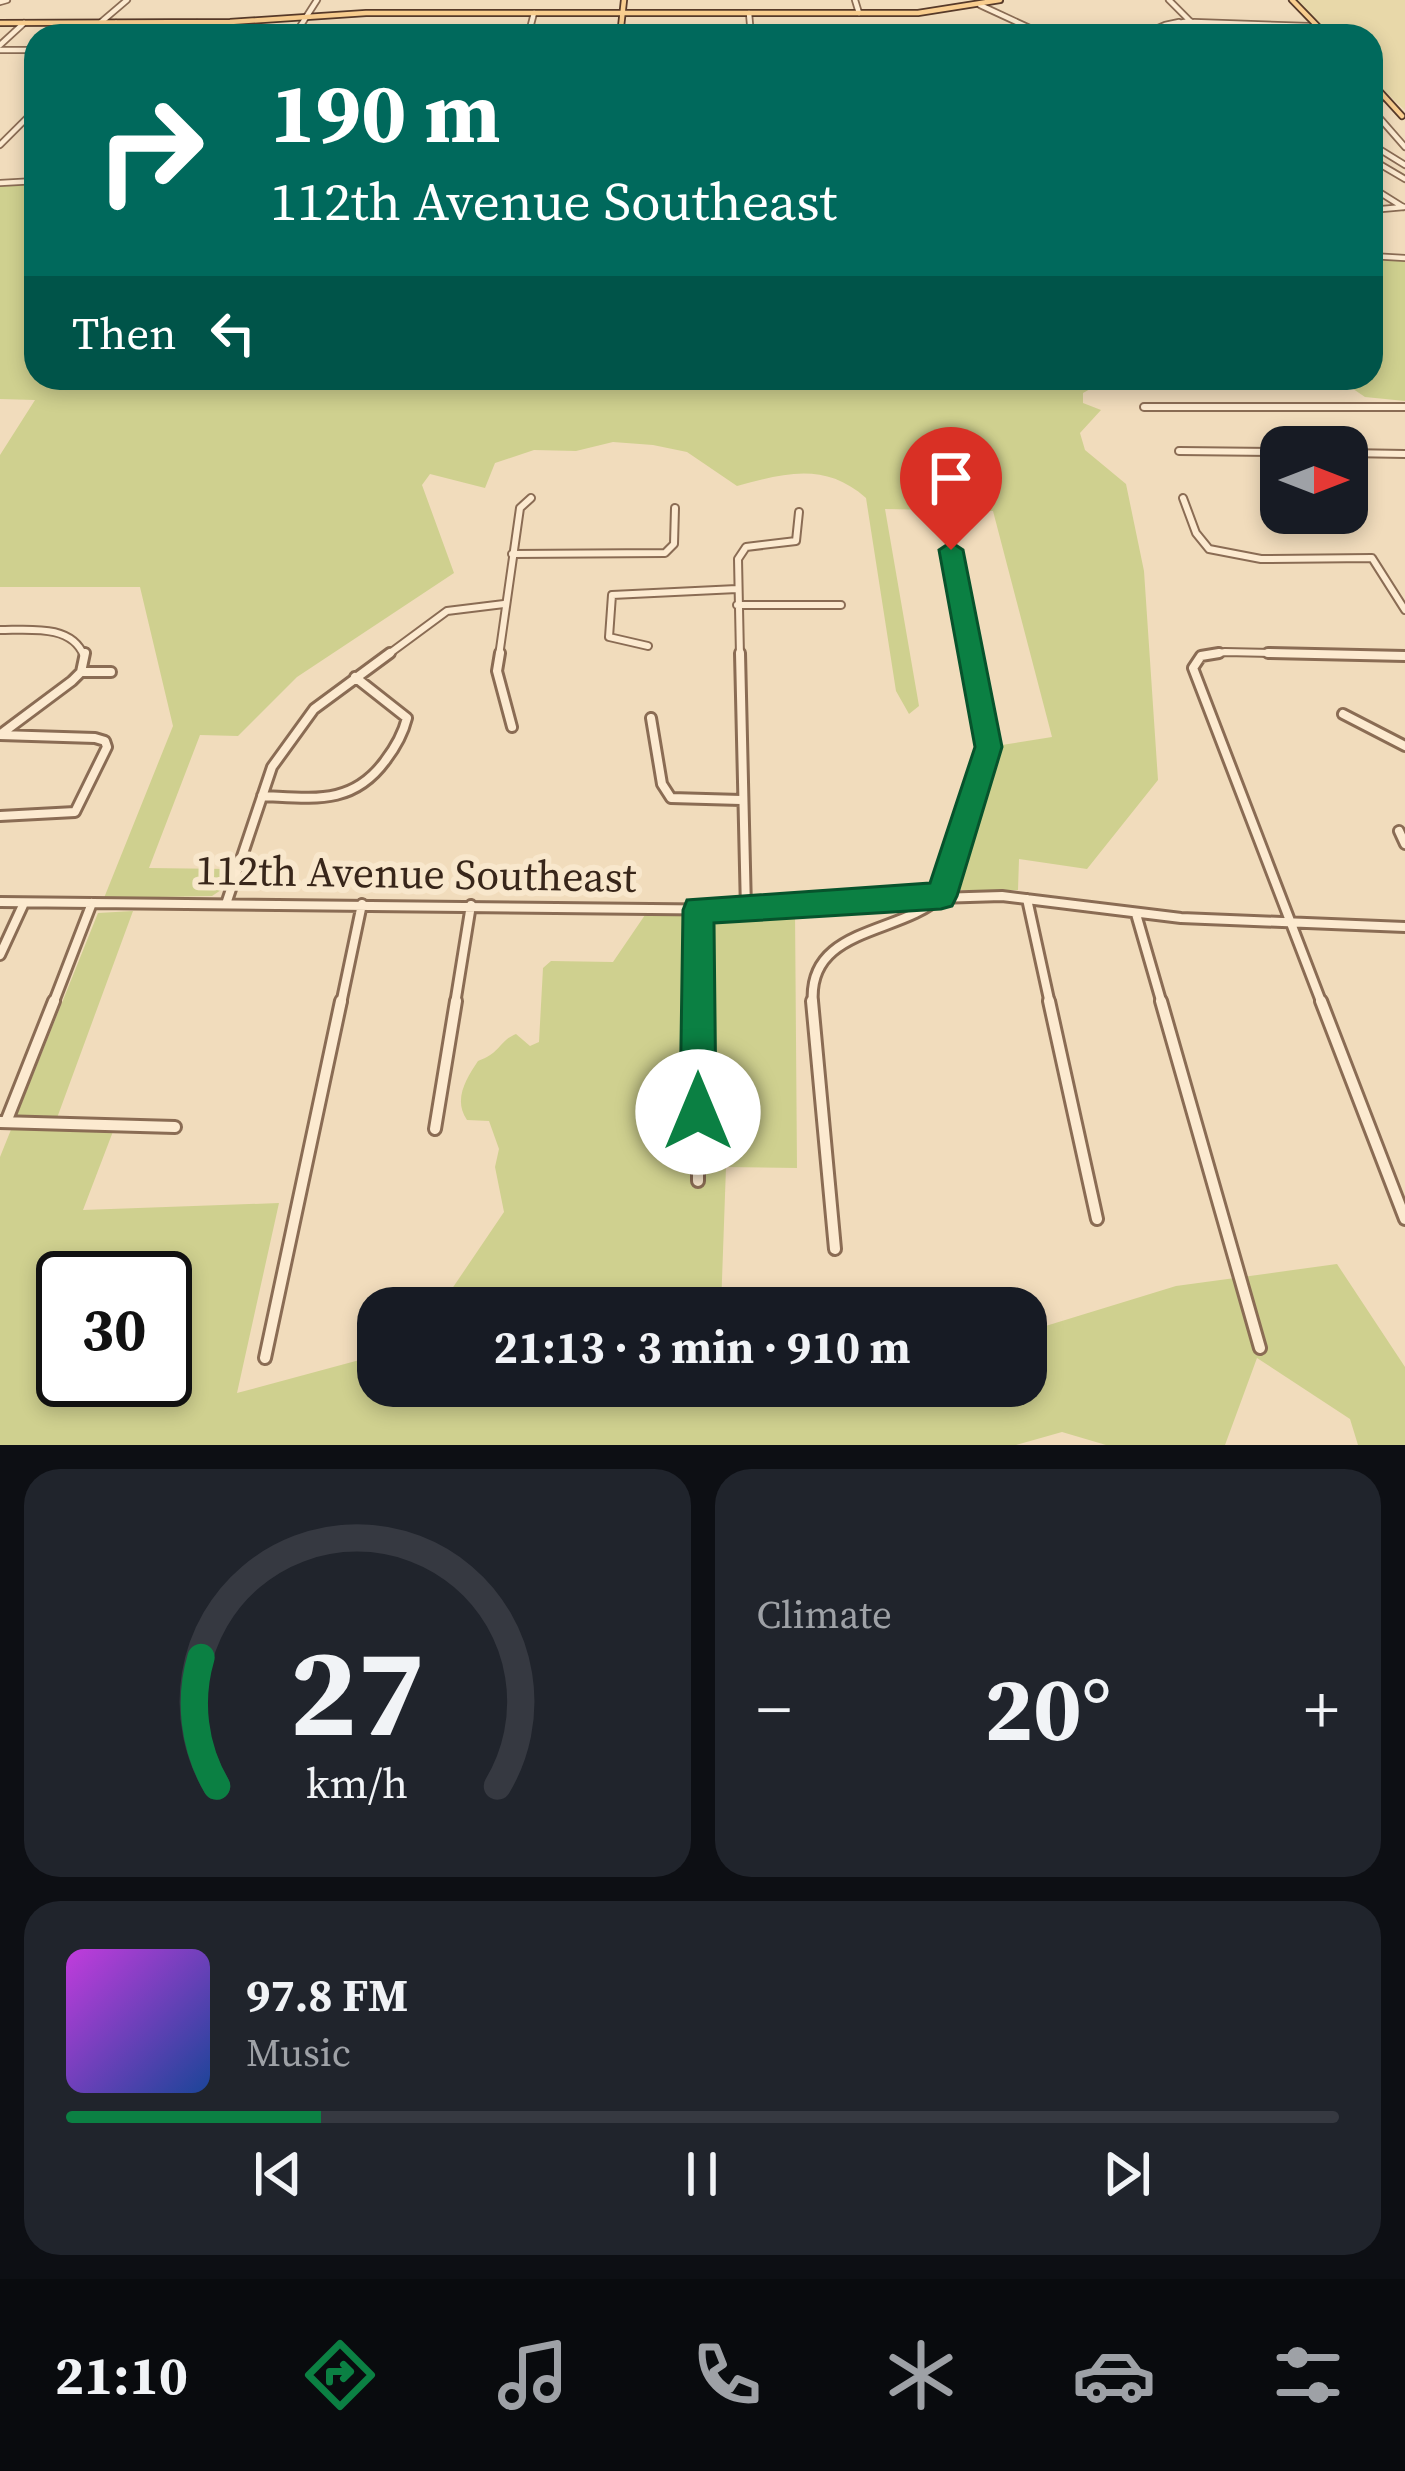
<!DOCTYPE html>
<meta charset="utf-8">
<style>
:root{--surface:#171b24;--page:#20242c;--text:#f1f3f6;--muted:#9ea1a6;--line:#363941;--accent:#0b8043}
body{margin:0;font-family:"Source Serif 4",serif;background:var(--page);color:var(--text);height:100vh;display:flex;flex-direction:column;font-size:45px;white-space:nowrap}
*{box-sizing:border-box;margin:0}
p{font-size:39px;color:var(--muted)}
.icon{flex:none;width:66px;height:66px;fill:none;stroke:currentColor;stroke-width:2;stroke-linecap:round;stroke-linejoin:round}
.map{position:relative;height:1445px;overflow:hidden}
.drawer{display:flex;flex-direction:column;gap:24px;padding:24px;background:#0d0f14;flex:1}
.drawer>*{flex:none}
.banner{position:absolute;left:24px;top:24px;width:1359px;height:366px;border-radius:36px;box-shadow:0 6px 18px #0003;background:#00695c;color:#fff;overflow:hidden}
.needle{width:78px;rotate:90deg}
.controls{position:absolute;left:1260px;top:426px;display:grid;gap:24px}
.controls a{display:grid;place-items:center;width:108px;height:108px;border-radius:24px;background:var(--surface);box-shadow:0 6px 18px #0003;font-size:60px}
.speed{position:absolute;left:36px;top:1251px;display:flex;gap:24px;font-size:60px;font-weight:700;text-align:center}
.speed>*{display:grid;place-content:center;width:156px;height:156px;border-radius:50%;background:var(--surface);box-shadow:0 6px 18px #0003;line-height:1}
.speed .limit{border:6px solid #111;border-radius:18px;background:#fff;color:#111}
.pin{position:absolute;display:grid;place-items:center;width:102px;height:102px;color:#fff;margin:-123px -51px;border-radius:50% 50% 50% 0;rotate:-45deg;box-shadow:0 0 12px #0007}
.pin .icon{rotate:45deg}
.me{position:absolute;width:132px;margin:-66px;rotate:0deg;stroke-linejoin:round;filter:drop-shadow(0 0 9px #0008)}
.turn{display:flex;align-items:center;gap:42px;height:252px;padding:0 48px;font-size:54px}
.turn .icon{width:156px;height:156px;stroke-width:2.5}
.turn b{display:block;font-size:84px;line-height:102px}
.then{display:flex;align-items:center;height:114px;padding:0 48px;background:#0003;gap:24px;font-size:45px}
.big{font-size:90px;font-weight:700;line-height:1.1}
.drawer .tile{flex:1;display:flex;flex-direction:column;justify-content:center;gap:18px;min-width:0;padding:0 42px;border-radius:36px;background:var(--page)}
.drawer .dial{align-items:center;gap:0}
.dial svg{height:312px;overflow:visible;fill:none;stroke:var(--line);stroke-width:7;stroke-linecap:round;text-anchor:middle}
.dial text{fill:var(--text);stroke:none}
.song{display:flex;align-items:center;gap:36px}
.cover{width:144px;height:144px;border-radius:18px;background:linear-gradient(135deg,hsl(290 70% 55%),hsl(220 70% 35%))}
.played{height:12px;border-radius:6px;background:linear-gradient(90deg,var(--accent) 20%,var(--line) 20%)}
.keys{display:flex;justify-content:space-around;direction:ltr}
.heat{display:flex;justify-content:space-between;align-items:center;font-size:66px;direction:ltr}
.drawer .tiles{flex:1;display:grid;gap:24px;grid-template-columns:1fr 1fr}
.tile:last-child{grid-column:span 2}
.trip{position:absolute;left:357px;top:1287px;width:690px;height:120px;border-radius:36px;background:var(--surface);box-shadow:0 6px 18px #0003;font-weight:700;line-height:120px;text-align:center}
.tabs{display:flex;height:192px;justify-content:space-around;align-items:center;background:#090b0e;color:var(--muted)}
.tabs .icon{width:84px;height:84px}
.tabs .active{color:var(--accent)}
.tabs b{font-size:54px;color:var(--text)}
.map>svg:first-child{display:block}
.farmland{fill:#e8d8a9}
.green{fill:#cfd08f;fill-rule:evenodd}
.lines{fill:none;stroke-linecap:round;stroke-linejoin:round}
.minor-far3-casing{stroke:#8a6c54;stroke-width:8}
.minor-far2-casing{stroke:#8a6c54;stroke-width:10}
.minor-far1-casing{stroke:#8a6c54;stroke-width:14}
.minor-casing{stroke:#8a6c54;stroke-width:16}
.major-casing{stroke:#573a29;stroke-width:8}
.minor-far3{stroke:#fcead0;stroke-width:4.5}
.minor-far2{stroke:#fcead0;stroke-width:6}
.minor-far1{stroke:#fcead0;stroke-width:8}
.minor{stroke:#fcead0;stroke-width:10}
.major{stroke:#f9ce8f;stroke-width:4.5}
.route{fill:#0b8043;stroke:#07532c;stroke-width:3}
.labels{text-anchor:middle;stroke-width:12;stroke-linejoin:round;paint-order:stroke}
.street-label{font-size:42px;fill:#38261a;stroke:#f8e7cc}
</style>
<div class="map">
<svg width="1405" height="1445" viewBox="0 0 1405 1445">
<rect width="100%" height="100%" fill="#f1dcbc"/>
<path class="farmland" d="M1295 0H1405V110L1371 79V36H1330Z"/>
<path class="green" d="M36 183V378H1144L1099 384 1083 393V403L1101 410 1080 433 1085 450 1126 484 1144 571 1158 780 1087 869 1019 859 1018 890H943L989 747 1052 737 993 511 885 509 919 706 909 714 896 691 866 498C825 462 786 473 737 486L687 452 653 445 613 442 576 451 534 450 495 463 485 488 430 474 422 485 454 573 297 677 238 736 200 735 149 868 228 869 221 890 212 896 104 898 173 726 140 587H0V455L35 400 0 399V185Z
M1371 259 1405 261V401L1365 397 1337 378H1371Z
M133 911 57 1118 117 1121 83 1210 279 1203 237 1393 378 1355V1386H1026V1332L1176 1286 1337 1264 1405 1367V1445H1358L1350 1419 1257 1358 1225 1445H1106L1062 1432 1016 1445H0V1157L98 913ZM63 1278H165V1380H63Z
M795 911 797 1168 726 1167 721 1308H439L504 1212 495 1167 499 1149 489 1121 467 1120C453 1100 466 1079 478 1061 501 1053 499 1041 516 1034L530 1046 539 1042 543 968 551 961 613 962 645 915Z"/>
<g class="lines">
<g class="minor-far3-casing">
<path id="minor-far3" d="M855 0 859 13
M1169 0 1189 20
M0 2 7 0
M980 5 1047 36
M749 13 751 36
M1190 21 1195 24 1179 23Z
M1194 22 1309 26
M100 23 127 0
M1178 24 1165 25 1179 22
M103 36 116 23
M186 36 197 23
M294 36 317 0
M528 36 534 13
M1140 36 1165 25
M0 45 24 23
M0 50H36
M1371 100 1381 99
M1377 115 1405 147
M1371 144 1405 165
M0 145 36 109
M1371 159 1405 179
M0 183 36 181
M1371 187 1403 207
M1371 210 1404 207
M1371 256 1405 258"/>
</g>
<g class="minor-far2-casing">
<path id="minor-far2" d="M1144 407H1405
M1179 451 1281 452
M1347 453 1405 454
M1183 498 1196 533 1209 549 1261 559 1372 558 1405 610
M951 550 971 656
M512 554 665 553 674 544 675 508
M737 605H841
M0 630C29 630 72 624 84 656
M648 646 609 637 612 595 737 589
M386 656 447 611 504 604
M499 656 520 508 531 498
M740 656 738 559 746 547 796 541 799 512
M1201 656 1225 652 1403 656"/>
</g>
<g class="minor-far1-casing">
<path id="minor-far1" d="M500 653 497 671 512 727
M740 653 746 910
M1219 653 1201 656 1193 668 1322 1004
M1268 653 1405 656
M81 672H111
M1343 714 1405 746
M651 718 662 784 671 798 741 800
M1 734 72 681 81 672 85 653
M0 735 95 738 105 741 107 747 75 812 0 816
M262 796C312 798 352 806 385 761 395 748 403 734 407 718L355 677
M1399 831 1405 844
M1027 899 1050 1004
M0 902 746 910 839 901 1002 896 1181 918 1405 927
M226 904 272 767 314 709 390 653
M698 910V1004
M1136 914 1162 1004
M0 955 24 903
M53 1004 92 903
M341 1004 362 904
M455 1004 471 905
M813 1004C806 926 902 935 941 896L989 747 971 653"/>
</g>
<g class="minor-casing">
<path id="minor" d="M698 1001V1181
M812 1001 835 1249
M1049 1001 1097 1219
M1161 1001 1260 1348
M1321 1001 1405 1219
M0 1122 175 1127
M6 1122 54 1001
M435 1129 456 1001
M265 1358 341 1001"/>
</g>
<g class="major-casing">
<path id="major" d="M1292 0 1327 36
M0 23 230 22 366 13H918L1000 0
M620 36 624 0
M1371 82 1402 116"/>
</g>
<use href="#minor-far3" class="minor-far3"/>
<use href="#minor-far2" class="minor-far2"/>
<use href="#minor-far1" class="minor-far1"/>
<use href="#minor" class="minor"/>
<use href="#major" class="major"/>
</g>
<path class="route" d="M951 542 963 550 1002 747 957 896 952 906 941 909 714 923 716 1112 711 1124 698 1130 686 1124 680 1112 683 910 687 900 930 883 975 747 939 550Z"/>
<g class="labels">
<g class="street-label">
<text transform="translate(416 873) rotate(1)" y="15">112th Avenue Southeast</text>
</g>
</g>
</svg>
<div class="controls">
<a><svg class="needle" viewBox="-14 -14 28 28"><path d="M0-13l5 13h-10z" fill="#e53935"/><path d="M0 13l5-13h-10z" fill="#9ea1a6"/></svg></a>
</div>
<div class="speed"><div class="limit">30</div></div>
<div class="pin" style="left:951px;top:550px;background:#d93025"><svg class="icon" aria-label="arrive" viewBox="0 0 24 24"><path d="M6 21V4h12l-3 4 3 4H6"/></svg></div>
<svg class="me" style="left:698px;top:1112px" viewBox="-20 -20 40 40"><circle r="19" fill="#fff"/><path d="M0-13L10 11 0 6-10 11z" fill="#0b8043"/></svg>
<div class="trip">21:13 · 3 min · 910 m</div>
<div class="banner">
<div class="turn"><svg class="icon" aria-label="right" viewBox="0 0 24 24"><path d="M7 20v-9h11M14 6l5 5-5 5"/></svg><div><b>190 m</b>112th Avenue Southeast</div></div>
<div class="then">Then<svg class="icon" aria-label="left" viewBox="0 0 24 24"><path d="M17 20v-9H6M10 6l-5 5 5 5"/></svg></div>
</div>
</div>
<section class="drawer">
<div class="tiles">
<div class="tile dial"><svg viewBox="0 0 100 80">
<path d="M14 69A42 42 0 1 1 86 69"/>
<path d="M14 69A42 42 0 0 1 10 36" stroke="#0b8043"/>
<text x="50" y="56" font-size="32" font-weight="700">27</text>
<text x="50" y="72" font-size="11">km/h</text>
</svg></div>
<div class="tile"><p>Climate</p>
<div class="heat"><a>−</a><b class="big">20°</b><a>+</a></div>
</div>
<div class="tile">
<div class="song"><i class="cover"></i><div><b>97.8 FM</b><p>Music</p></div></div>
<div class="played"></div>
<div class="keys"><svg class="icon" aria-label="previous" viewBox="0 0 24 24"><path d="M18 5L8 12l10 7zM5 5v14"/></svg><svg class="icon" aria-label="pause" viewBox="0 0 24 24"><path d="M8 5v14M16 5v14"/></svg><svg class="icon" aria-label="next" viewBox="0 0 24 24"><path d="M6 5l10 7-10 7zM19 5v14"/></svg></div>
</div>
</div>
</section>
<nav class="tabs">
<b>21:10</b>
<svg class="icon active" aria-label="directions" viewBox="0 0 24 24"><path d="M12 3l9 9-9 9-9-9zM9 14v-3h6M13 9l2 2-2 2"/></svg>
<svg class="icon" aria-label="music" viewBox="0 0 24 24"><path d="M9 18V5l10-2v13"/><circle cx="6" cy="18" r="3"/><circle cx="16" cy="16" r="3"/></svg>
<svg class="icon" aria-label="phone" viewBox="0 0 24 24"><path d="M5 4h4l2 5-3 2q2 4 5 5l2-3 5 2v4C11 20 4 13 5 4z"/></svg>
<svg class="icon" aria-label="climate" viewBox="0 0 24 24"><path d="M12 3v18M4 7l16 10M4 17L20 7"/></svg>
<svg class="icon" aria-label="car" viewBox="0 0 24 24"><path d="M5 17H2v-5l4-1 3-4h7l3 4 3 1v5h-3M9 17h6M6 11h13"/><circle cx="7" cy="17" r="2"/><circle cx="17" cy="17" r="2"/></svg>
<svg class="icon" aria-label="filters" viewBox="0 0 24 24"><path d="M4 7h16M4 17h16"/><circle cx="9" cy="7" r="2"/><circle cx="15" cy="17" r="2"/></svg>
</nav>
